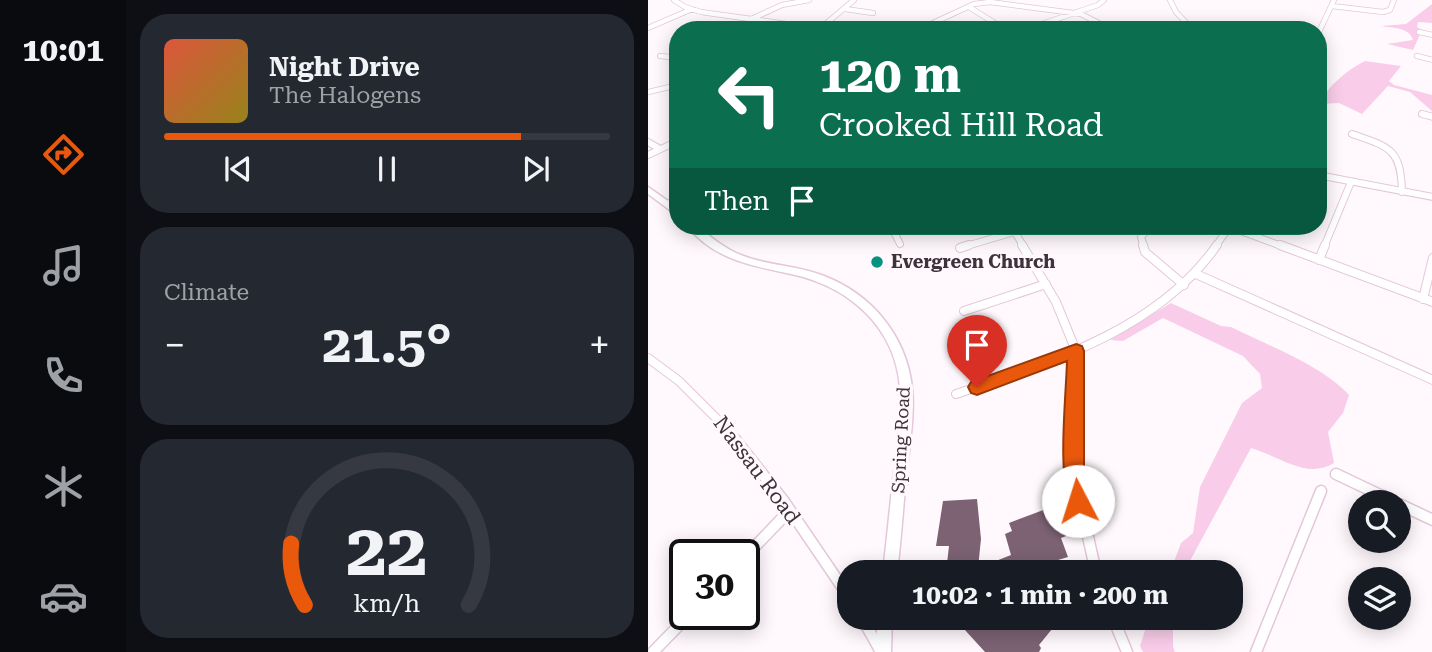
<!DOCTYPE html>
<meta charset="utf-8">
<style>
:root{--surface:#171b24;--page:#242831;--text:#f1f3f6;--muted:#9ea1a6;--line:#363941;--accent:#ea580c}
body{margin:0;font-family:"Roboto Serif",serif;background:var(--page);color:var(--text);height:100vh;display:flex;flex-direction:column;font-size:26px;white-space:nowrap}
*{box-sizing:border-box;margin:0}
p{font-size:23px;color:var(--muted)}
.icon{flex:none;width:38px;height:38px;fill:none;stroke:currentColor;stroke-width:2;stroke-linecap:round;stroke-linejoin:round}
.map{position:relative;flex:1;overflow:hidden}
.side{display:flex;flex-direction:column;gap:14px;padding:14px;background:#0d0f14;width:522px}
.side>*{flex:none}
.top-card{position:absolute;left:21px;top:21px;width:658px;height:214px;border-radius:28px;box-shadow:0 4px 18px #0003;background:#0b6e4f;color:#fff;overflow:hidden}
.controls{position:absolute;left:700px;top:490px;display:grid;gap:14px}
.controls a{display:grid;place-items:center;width:63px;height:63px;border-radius:50%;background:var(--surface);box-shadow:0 4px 18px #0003;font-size:35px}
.speed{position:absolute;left:21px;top:539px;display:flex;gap:14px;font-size:35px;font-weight:700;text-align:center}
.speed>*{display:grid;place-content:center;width:91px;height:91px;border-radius:50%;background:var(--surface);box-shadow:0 4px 18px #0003;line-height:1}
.speed .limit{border:4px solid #111;border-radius:10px;background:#fff;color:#111}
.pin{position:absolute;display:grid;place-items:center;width:60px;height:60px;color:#fff;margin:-72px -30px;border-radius:50% 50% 50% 0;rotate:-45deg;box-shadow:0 0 7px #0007}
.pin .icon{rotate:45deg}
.me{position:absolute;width:77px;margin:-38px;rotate:355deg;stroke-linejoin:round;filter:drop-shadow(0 0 5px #0008)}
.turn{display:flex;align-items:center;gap:24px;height:147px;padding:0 35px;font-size:32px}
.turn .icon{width:91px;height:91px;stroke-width:2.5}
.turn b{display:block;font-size:49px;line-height:60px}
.then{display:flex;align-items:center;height:66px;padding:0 35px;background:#0003;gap:14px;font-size:26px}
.big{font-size:52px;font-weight:700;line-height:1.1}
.side .tile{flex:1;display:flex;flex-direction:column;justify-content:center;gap:10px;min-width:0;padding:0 24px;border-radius:28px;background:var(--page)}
.side .dial{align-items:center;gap:0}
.dial svg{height:182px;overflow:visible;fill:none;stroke:var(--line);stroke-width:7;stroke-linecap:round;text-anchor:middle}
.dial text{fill:var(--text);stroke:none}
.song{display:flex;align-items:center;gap:21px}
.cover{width:84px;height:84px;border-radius:10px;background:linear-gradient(135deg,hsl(10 70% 55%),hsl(50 70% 35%))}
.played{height:7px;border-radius:4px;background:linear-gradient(90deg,var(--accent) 80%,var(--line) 80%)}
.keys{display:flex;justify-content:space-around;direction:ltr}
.heat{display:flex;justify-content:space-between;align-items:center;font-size:38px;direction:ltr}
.trip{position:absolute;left:189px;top:560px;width:406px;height:70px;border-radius:28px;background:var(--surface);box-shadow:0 4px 18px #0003;font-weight:700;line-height:70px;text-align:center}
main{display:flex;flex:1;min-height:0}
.dock{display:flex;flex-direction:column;width:126px;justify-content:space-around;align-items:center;background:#090b0e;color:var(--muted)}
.dock .icon{width:49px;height:49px}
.dock .active{color:var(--accent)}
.dock b{font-size:32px;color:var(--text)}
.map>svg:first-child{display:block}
.green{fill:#f9cde9}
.building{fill:#7c6273}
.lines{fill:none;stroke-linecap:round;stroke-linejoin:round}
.minor-far3-casing{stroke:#e4c7d9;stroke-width:6}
.minor-far2-casing{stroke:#e4c7d9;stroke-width:8}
.minor-far1-casing{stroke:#e4c7d9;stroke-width:10}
.minor-casing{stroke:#e4c7d9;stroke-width:13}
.secondary-casing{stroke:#e4c7d9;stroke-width:3}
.minor-far3{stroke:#fff;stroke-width:4.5}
.minor-far2{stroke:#fff;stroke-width:6}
.minor-far1{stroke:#fff;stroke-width:8}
.minor{stroke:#fff;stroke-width:10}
.secondary{fill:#fff;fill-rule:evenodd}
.route{fill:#ea580c;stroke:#983908;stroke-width:2}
.poi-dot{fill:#05937f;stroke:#fff9fd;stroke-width:2.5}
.labels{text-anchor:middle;stroke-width:7;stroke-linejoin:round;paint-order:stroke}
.poi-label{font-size:18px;font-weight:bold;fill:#3f333b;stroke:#fff9fd;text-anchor:start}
.street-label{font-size:18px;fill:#3f333b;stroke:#fff9fd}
.near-street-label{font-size:21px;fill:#3f333b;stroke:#fff9fd}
</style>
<main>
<nav class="dock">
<b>10:01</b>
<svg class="icon active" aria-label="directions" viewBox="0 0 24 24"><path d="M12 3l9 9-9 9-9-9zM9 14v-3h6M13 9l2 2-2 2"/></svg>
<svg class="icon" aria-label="music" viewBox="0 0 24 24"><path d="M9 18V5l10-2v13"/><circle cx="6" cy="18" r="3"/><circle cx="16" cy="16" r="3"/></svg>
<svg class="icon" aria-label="phone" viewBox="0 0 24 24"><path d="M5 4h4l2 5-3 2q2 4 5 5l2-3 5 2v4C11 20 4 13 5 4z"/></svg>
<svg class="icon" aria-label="climate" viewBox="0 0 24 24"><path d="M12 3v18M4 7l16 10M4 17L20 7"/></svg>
<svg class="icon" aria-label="car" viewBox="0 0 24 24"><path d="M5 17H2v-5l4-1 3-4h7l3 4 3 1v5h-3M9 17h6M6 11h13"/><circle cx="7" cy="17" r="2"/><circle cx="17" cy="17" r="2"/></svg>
</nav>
<section class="side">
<div class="tile">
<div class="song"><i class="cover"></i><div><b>Night Drive</b><p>The Halogens</p></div></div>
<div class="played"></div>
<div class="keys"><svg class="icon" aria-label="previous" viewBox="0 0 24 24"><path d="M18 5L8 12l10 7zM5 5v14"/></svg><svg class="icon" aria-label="pause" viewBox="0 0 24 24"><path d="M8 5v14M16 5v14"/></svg><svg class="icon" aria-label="next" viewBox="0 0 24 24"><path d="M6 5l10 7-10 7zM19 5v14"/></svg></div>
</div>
<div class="tile"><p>Climate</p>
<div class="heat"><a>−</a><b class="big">21.5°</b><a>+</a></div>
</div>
<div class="tile dial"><svg viewBox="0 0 100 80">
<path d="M14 69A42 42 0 1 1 86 69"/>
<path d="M14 69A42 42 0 0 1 8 42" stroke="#ea580c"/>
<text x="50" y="56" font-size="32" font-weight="700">22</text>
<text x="50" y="72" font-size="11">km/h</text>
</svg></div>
</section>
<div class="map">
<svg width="785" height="652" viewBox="0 0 785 652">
<rect width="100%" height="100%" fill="#fff9fd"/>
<path class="green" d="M784 4V23L770 22 769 27 774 30 765 50 739 44 765 40C761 27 745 28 733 26L758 24Z
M717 61 753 66 741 81 746 85 784 95V111L762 92 740 86 714 114 691 103 671 104C680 86 699 70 717 61Z
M523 303 573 326 583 327C619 345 675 366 701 395L695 413 680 432 686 463C659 480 631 456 603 448L536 572H522L533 543 545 533 552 487 594 403 614 388 612 374 595 356 515 318 475 341 462 340Z
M501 618H525V647L527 652H495L492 646Z"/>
<path class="building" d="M329 499 333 539 330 568 363 555 357 534 364 531 361 523 406 506 418 536 413 538 420 557 410 560 415 572H368L365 563 337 572H298L301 546H288L295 501Z
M306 618H356L364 625 370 618H413L391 645 393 648 391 652H337Z"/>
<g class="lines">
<g class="minor-far3-casing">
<path id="minor-far3" d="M26 0 37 7 53 12 181 30
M522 0 528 12 545 30
M684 6 735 12 742 10 746 0
M321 7 358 30
M197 9 225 13
M101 20 134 5 161 0
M174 27 206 0
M0 28 44 9
M270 30 326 4 342 2 433 14 464 30
M376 30 450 5 456 0
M771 32 785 35
M670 34 686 0
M12 56 30 58
M769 56 785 60
M0 92 30 85"/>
</g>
<g class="minor-far2-casing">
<path id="minor-far2" d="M774 114 785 117
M704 134C742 147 753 149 754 192
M0 142 12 149
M0 155 30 141
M670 175 785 197
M20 204 30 198
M243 226 252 244
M363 226 376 247
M582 227 636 247
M315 247 366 232
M496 247 493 237 502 226
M567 247 582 226
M676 247 703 182"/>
</g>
<g class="minor-far1-casing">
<path id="minor-far1" d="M374 245 408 302 428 351 427 425
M495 245 497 252 536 285
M632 245 785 302
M312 248 321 245
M671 260 677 245
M548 274 785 380
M775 299 785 258
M316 311 398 284
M0 358 31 381 75 425
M308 394C401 363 510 330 569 245"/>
</g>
<g class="minor-casing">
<path id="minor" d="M74 423 135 500 201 597
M427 423 426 475 448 572
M688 474 747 502
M751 504 785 520
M96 558 141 511
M214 618 233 652
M465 618 479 652
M5 652 42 614
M608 652 673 491"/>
</g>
<g class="secondary-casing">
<path id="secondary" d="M0 187 30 208V216L0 194Z
M40 226H49C63 237 77 249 93 255 120 266 149 265 176 276 223 294 258 335 264 387 267 416 261 448 258 477 255 509 253 541 249 572H235C239 539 242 505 246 472 249 444 255 415 252 387 247 326 200 286 143 274 105 266 64 259 40 226Z
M230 618H244L243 652H227Z"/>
</g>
<use href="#minor-far3" class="minor-far3"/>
<use href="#minor-far2" class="minor-far2"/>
<use href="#minor-far1" class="minor-far1"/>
<use href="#minor" class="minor"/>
<use href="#secondary" class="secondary"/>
</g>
<path class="route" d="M428 344 434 346 436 351V475L440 501 437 508 430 510 423 508C409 475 418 398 419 361L329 395 323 393 320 387 323 382Z"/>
<circle class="poi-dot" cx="229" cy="262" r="7"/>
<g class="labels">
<g class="poi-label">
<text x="243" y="268">Evergreen Church</text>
</g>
<g class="street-label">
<text transform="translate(253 440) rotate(-87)" y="6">Spring Road</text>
</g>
<g class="near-street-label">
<text transform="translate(109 470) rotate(53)" y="7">Nassau Road</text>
</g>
</g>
</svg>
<div class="controls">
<a><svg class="icon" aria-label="search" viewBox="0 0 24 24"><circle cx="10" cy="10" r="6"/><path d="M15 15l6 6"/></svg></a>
<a><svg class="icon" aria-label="layers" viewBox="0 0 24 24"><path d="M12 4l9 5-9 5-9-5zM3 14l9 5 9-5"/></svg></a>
</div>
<div class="speed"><div class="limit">30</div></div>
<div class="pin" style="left:329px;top:387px;background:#d93025"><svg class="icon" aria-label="arrive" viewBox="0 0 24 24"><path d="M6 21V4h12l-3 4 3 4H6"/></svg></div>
<svg class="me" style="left:430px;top:501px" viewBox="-20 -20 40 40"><circle r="19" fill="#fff"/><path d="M0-13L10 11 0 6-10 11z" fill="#ea580c"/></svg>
<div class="trip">10:02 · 1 min · 200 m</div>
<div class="top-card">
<div class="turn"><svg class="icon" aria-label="left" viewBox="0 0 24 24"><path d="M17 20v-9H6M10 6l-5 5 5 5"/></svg><div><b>120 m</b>Crooked Hill Road</div></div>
<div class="then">Then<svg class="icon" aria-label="arrive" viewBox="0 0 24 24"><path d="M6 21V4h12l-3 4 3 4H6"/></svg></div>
</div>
</div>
</main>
